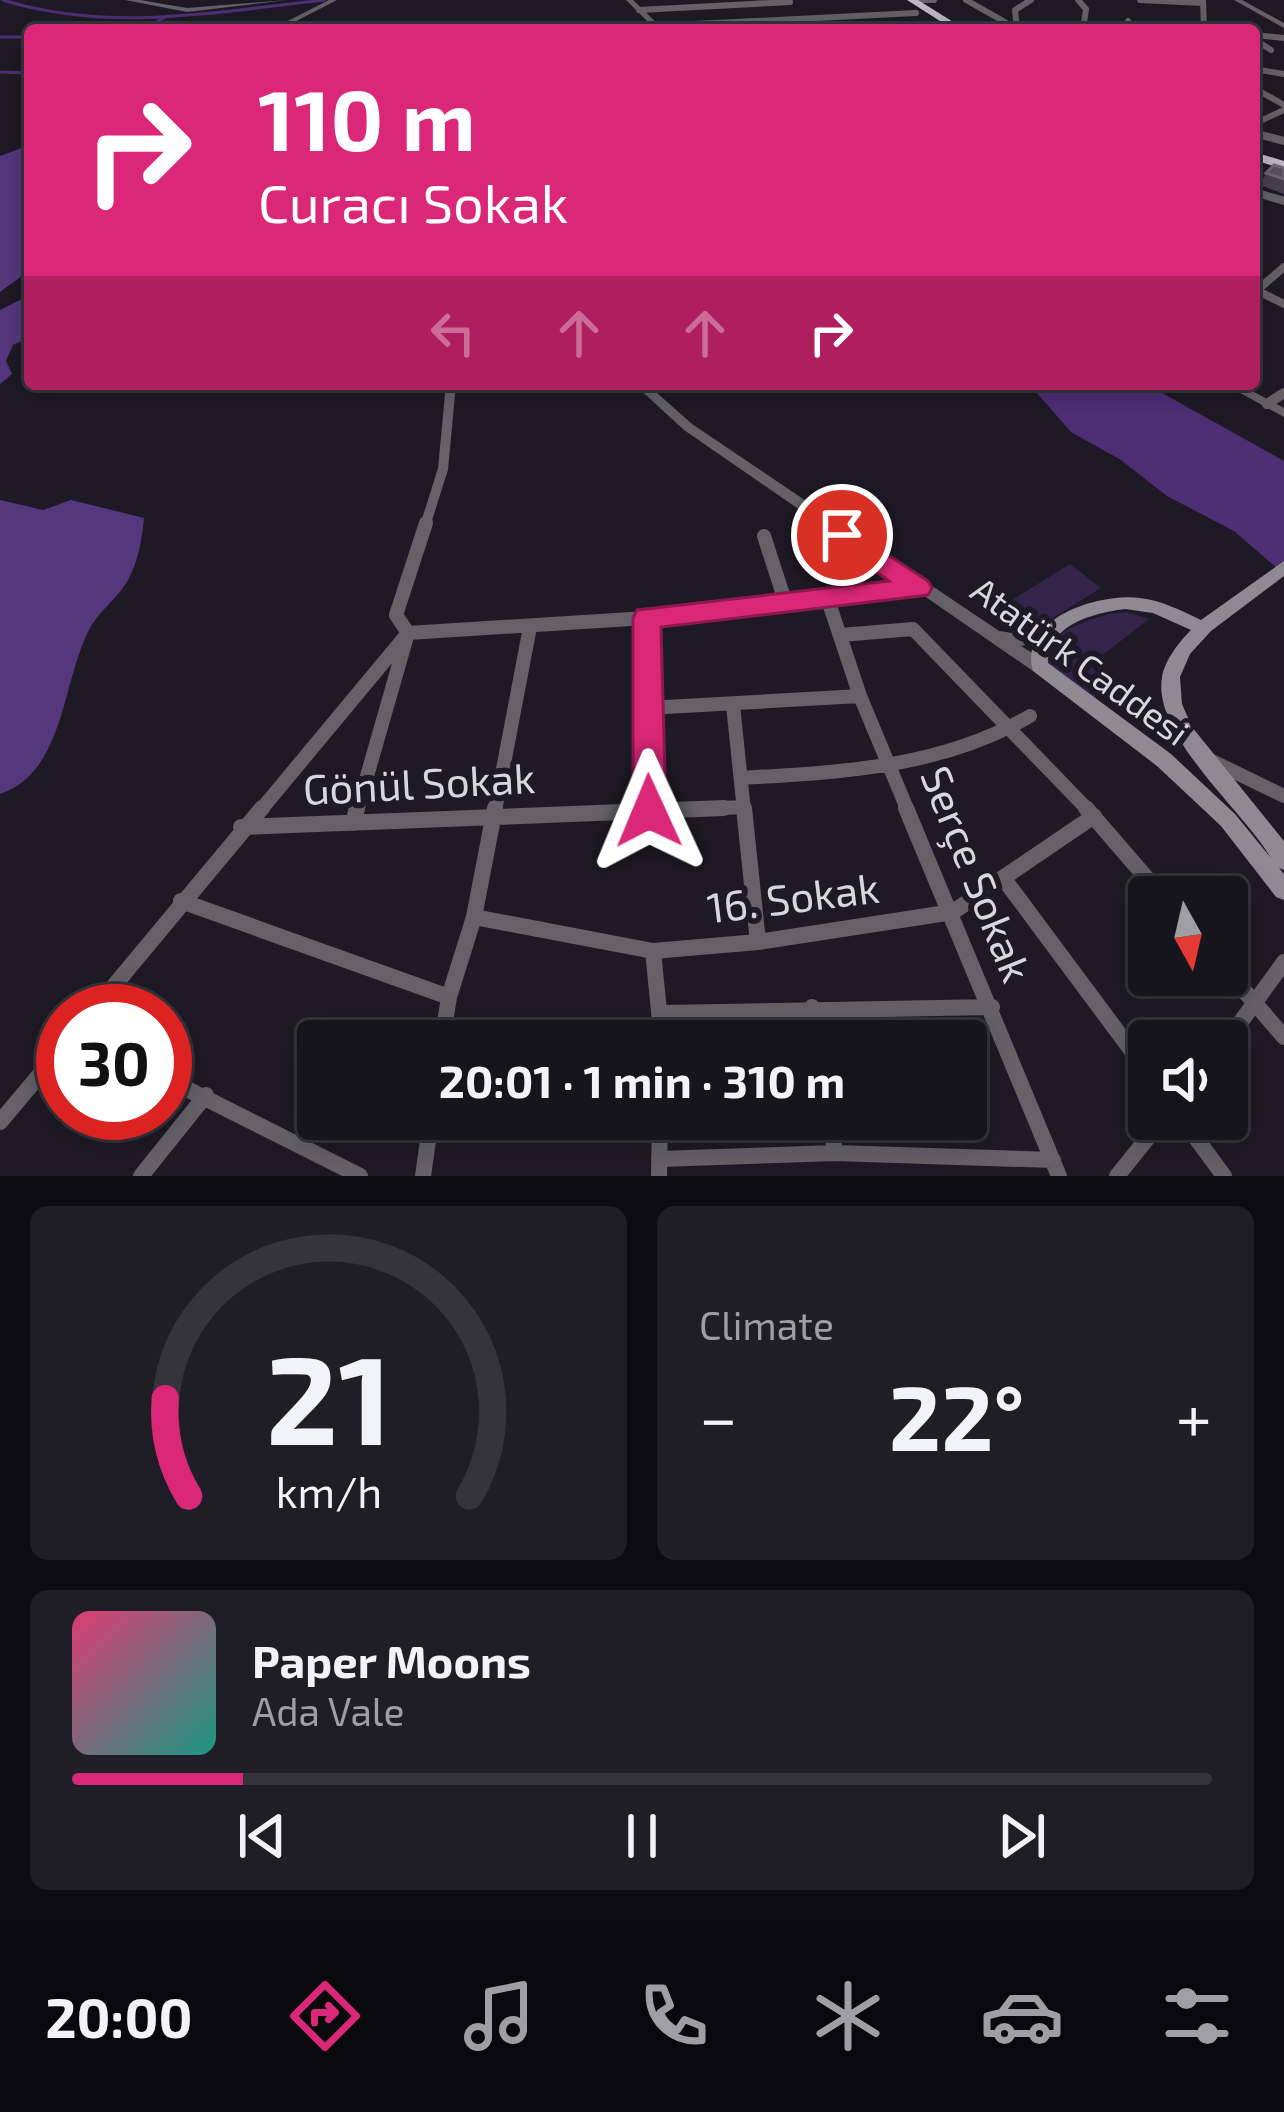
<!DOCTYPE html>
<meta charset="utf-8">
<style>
:root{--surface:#16141c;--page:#1f1d25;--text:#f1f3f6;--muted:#9e9ea3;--line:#35333b;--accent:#db2777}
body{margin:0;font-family:"Exo 2",sans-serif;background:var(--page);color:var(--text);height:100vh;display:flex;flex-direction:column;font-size:45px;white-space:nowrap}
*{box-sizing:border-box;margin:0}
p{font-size:39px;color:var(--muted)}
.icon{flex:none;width:66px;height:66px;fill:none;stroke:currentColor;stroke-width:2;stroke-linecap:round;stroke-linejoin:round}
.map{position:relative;height:1176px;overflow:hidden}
.panel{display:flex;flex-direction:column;gap:30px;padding:30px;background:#0c0b0f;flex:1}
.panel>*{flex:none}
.hud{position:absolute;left:24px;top:24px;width:1236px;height:366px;border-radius:12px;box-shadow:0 6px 30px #0003,0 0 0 3px var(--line);background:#db2777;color:#fff;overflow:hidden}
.needle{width:78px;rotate:172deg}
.controls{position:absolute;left:1128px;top:876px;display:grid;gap:24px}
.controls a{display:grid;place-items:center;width:120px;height:120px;border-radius:12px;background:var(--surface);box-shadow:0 6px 30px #0003,0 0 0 3px var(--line);font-size:60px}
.speed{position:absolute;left:36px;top:984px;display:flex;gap:24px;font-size:60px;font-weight:700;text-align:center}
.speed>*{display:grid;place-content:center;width:156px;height:156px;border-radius:50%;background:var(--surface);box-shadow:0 6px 30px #0003,0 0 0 3px var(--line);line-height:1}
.speed .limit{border:18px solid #d22;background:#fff;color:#111}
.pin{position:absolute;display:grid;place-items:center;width:102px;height:102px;color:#fff;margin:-51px;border:6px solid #fff;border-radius:50%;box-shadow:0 3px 12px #0007}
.me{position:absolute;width:132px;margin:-66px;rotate:359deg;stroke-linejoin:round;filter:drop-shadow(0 0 9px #0008)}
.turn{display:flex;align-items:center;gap:42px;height:252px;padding:0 36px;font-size:54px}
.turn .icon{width:156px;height:156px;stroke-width:2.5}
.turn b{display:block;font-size:84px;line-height:102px}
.lanes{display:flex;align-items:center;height:114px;padding:0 36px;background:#0003;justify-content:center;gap:60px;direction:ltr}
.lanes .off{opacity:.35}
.big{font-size:90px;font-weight:700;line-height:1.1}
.panel .widget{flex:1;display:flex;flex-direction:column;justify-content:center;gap:18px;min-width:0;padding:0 42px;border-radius:18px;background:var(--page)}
.panel .dial{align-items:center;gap:0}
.dial svg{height:312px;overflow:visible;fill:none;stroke:var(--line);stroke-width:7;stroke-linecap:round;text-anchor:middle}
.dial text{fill:var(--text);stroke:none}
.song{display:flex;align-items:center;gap:36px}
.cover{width:144px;height:144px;border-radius:18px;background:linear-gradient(135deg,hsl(340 70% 55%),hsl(170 70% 35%))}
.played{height:12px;border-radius:6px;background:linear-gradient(90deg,var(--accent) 15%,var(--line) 15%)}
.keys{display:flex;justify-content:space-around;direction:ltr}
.heat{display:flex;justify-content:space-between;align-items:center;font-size:66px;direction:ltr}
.panel .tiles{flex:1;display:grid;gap:30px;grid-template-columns:1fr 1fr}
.widget:last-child{grid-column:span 2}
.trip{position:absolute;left:297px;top:1020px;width:690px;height:120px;border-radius:12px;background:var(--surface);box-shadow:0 6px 30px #0003,0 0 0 3px var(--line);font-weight:700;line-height:120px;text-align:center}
.tab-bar{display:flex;height:192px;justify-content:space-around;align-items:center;background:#09080b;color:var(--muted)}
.tab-bar .icon{width:84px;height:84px}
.tab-bar .active{color:var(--accent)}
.tab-bar b{font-size:54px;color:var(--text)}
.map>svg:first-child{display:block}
.green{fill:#34244c}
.forest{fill:#55377e}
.water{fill:#4e2f76}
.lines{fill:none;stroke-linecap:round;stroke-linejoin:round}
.stream{stroke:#4e2f76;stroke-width:3}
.minor-far4{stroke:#646268;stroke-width:6}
.minor-far3{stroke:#646268;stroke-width:8}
.minor-far2{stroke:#646268;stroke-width:10}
.minor-far1{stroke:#646268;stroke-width:14}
.minor{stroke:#646268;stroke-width:16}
.tertiary{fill:#646268;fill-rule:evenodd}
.secondary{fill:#8d8a93;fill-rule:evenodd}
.trunk{fill:#bcb8c4;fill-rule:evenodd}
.wall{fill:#46424d}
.building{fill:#56525d;stroke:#6a6771;stroke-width:3}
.route{fill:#db2777;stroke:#8e194d;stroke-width:3}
.labels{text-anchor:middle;stroke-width:12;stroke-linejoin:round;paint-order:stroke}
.street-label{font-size:36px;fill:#d9d7de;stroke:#1e1a25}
.near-street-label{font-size:42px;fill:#d9d7de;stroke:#1e1a25}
</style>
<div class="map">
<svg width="1284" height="1176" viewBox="0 0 1284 1176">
<rect width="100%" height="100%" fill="#1e1a25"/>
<path class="green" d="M1070 564 1101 588 1043 624 1012 600Z
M1127 612 1149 619 1090 665 1109 685 1093 699 1048 666 1046 643C1070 626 1097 614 1127 612Z"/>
<path class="forest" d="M30 145V270L0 292V156Z
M30 295V337L13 345 6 361 12 374 0 384V310Z
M0 500 43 510 71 500 144 518C142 540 138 562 127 582 115 601 97 612 87 634 62 686 63 773 0 794Z"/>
<path class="water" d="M1029 384H1146L1284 461V574L1234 531 1167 496 1121 460 1071 432Z"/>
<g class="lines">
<path class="stream" d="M3 0C110 33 215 12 324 0
M143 30 167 16
M0 37H30
M0 72 30 73"/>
<path class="minor-far4" d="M920 0H934
M966 0 1017 29
M1078 0 1086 9 1083 30
M1140 0 1203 3
M1203 0 1204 30
M639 10 790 2
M1128 21 1135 30
M654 26 916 13
M966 26H1010
M1017 30 1015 10 1031 0
M1254 35 1284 38
M1254 39 1271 50
M1254 69 1284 74
M1254 88 1284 105
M1254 132 1260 121 1284 110
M1254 133 1259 134"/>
<path class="minor-far3" d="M1254 133 1284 141
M1254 192 1284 201
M1254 289 1284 304
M1254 293 1284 267"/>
<path class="minor-far2" d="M1267 404 1284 393
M425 526 443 469 451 384"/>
<path class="minor-far1" d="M764 536 786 604
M828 600 860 696 908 811
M647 618 649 811
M408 633 647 618 919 588
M408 633 396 615 426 523
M841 635 913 629 1089 811
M733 705 744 811
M648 708 860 696
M1212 761 1284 796
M741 778C842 772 940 768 1030 716
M260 811 408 633
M357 811 406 640
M495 811 530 627
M648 811 744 807"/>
<path class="minor" d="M744 808 758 942
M906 808 1059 1176
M1086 808 1163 897
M353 823 357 808
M241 827 724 808
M1004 879 1149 1074
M181 901 449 997
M474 917 653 951 758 942 953 912 1094 816
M653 951 662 1041
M1227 971 1284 1037
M812 1007 817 1041
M93 1011 262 808
M662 1013 992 1007
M442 1041 449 997 474 917 495 808
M1227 1041 1284 962
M165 1078 360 1176
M830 1119 835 1153
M1182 1119 1224 1176
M0 1122 63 1047
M659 1159 835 1153 1053 1160
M141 1176 206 1095
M423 1176 431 1119
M659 1176 660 1119
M1117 1176 1163 1119"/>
<path class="tertiary" d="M125 0H140L187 8 287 0 187 12Z
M329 0H337L279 30H270Z
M626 0H633L664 30H656Z
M1234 0H1242L1284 23V28Z
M634 384H647L692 424 999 631 1019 634 1044 630 1050 632 1052 636 1050 640 1021 646 1045 661 1047 666 1045 671 1039 672 1033 671 684 430Z
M1224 384H1239L1284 408V417Z"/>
<path class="secondary" d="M1284 561V576L1211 631 1190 654 1180 677 1182 704 1192 727 1284 841V870L1279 868 1284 874V900L1276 897 1221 826 1157 766 1033 671C1018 618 1099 593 1140 598 1161 600 1182 611 1201 620ZM1125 609 1153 613 1191 630C1179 642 1165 660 1162 677 1152 736 1243 810 1271 858L1235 814 1171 754 1048 663C1048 625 1093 613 1125 609Z"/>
<path class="trunk" d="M907 0H918L966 30H954Z
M1254 152 1284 161V169L1254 160Z"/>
</g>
<path class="wall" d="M1284 168V194L1260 185 1266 173Z"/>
<path class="building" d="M1274 165 1284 168V179L1266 173Z"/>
<path class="route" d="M842 525 928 581 932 588 928 595 661 627 666 811 661 821 649 826 637 821 633 811V618L637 610 889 581 832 541 829 535 832 528Z"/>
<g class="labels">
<g class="street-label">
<text transform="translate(1080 661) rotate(36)" y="13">Atatürk Caddesi</text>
</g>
<g class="near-street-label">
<text transform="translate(419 784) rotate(-3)" y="15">Gönül Sokak</text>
<text transform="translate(976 874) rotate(68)" y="15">Serçe Sokak</text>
<text transform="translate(793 898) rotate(-7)" y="15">16. Sokak</text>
</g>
</g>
</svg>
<div class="controls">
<a><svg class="needle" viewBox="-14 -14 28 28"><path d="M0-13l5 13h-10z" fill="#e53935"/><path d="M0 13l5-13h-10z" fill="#9e9ea3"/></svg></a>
<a><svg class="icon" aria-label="sound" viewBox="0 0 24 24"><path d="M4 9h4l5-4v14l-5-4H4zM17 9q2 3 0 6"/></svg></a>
</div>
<div class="speed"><div class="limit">30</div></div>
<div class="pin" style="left:842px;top:535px;background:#d93025"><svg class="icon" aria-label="arrive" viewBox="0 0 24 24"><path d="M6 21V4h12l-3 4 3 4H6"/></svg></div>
<svg class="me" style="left:649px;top:811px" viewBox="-20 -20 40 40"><path d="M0-17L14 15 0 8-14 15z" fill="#db2777" stroke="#fff" stroke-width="4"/></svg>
<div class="trip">20:01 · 1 min · 310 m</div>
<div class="hud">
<div class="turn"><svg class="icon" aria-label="right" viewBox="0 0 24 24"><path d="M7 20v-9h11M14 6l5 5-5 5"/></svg><div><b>110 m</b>Curacı Sokak</div></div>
<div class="lanes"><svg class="icon off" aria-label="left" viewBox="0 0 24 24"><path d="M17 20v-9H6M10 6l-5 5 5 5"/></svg><svg class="icon off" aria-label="ahead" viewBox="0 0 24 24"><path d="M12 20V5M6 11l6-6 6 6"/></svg><svg class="icon off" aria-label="ahead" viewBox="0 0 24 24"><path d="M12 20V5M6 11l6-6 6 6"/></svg><svg class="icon" aria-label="right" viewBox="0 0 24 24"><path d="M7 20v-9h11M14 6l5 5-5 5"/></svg></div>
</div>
</div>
<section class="panel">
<div class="tiles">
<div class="widget dial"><svg viewBox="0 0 100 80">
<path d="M14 69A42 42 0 1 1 86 69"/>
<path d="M14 69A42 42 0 0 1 8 44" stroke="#db2777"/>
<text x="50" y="56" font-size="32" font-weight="700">21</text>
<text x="50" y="72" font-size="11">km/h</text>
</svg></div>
<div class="widget"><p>Climate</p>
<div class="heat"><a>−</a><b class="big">22°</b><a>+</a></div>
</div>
<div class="widget">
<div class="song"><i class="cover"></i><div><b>Paper Moons</b><p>Ada Vale</p></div></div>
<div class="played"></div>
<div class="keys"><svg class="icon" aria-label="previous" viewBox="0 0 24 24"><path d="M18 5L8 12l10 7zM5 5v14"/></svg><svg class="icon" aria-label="pause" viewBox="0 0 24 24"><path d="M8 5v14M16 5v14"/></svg><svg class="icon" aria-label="next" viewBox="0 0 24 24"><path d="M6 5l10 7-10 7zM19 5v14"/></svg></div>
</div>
</div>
</section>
<nav class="tab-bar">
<b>20:00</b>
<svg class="icon active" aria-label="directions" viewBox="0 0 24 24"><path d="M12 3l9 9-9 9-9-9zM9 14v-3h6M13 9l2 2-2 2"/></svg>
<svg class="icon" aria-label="music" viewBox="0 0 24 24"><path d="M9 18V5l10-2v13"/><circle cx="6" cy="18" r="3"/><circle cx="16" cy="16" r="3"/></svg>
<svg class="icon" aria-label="phone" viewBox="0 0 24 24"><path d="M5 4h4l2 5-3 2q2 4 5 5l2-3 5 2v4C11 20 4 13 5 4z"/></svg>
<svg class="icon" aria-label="climate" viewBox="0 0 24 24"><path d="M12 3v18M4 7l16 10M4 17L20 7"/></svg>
<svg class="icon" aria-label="car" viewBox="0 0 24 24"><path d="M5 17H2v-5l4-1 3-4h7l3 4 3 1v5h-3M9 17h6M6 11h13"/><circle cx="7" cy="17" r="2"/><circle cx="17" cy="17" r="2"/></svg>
<svg class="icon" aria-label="filters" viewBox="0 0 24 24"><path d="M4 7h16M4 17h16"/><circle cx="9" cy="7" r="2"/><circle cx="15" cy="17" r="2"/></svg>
</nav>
